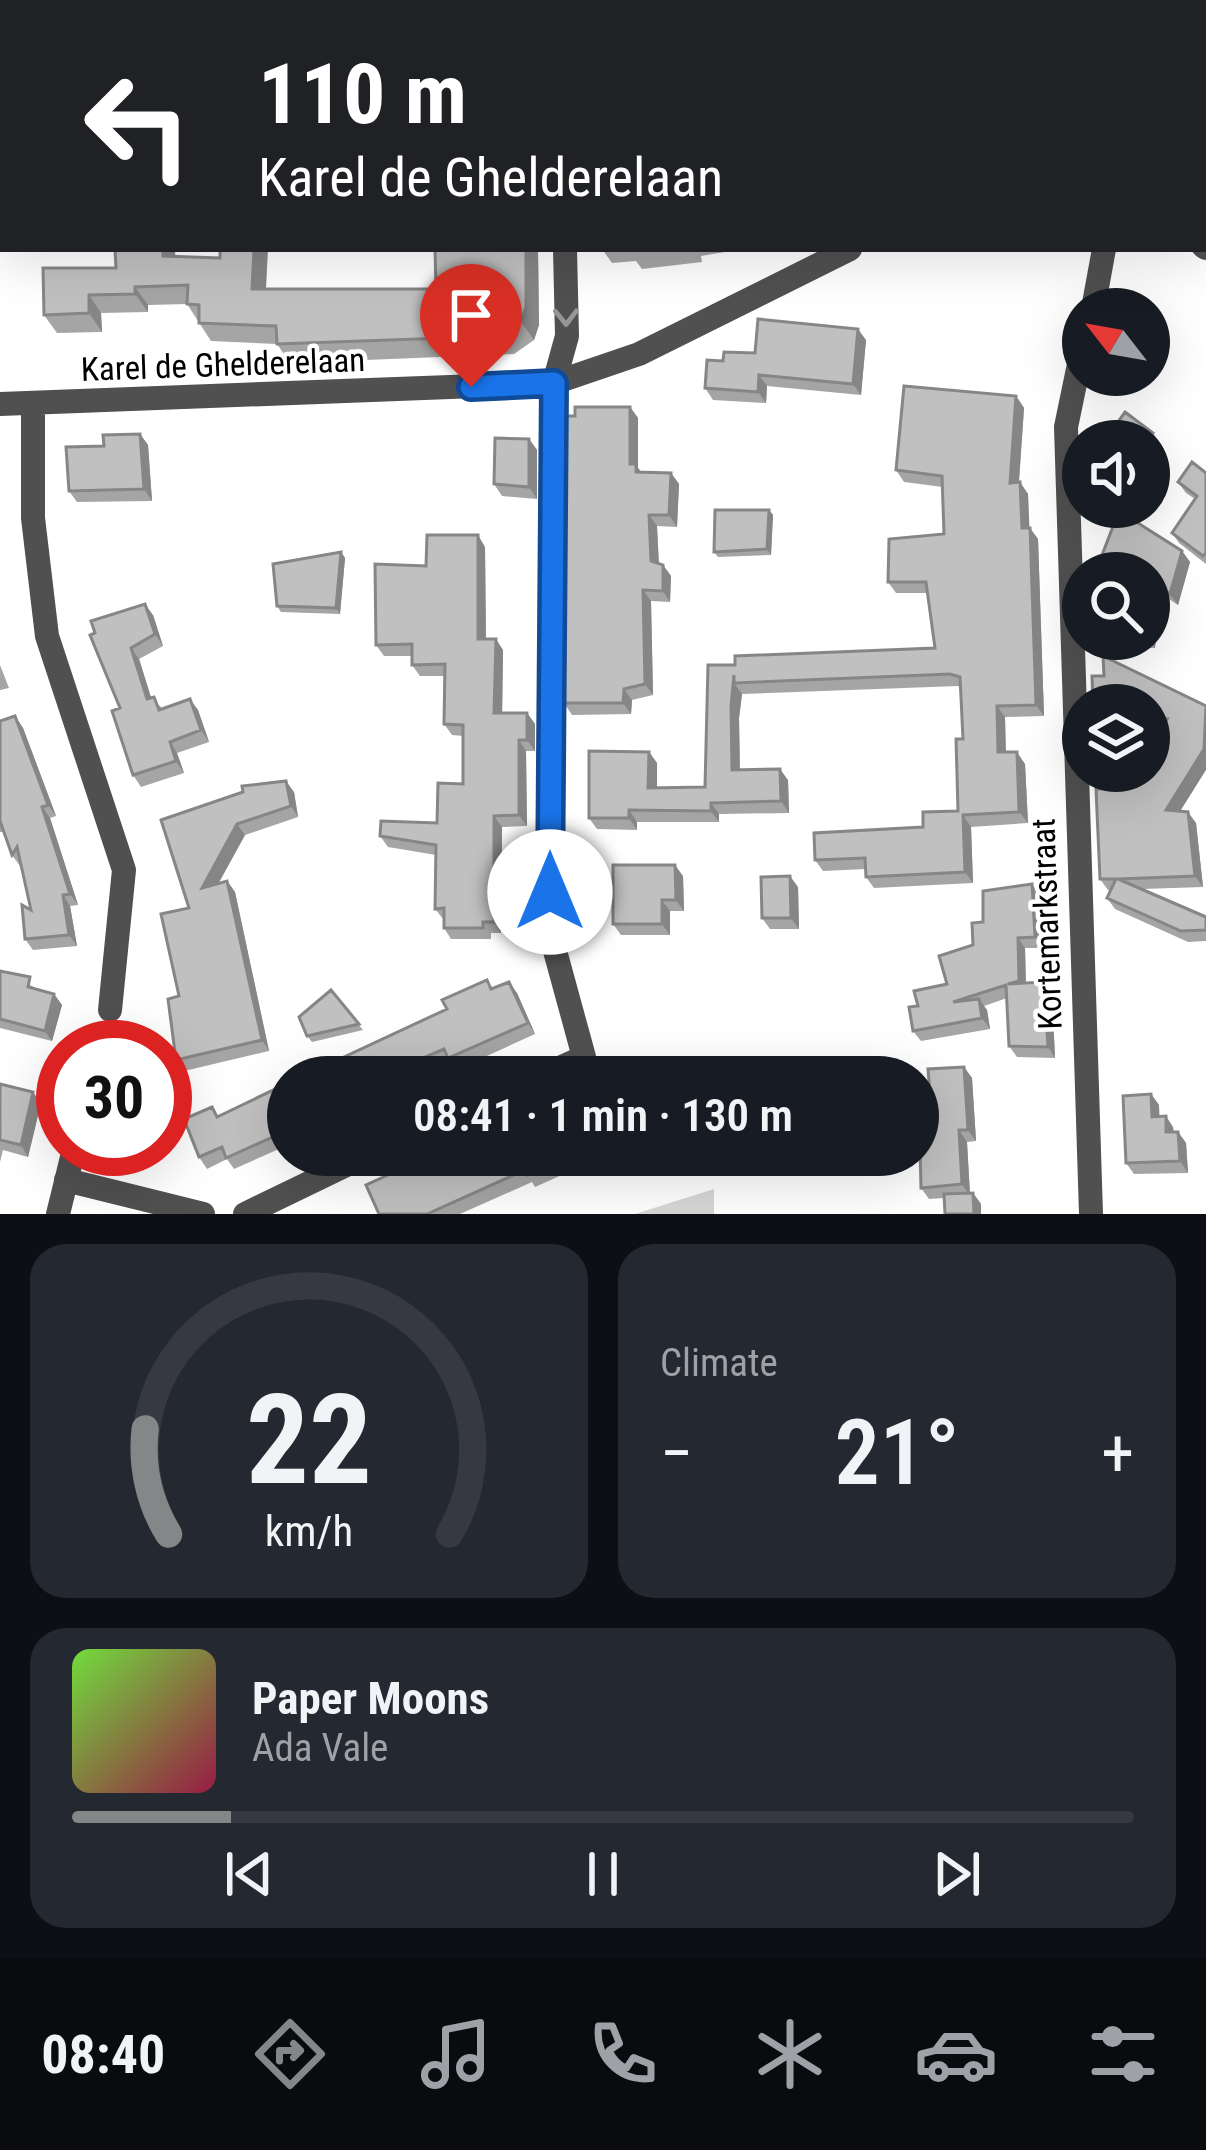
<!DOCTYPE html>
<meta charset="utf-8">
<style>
:root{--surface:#171b24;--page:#242831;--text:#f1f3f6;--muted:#9ea1a6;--line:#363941;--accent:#858687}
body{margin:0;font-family:"Roboto Condensed",sans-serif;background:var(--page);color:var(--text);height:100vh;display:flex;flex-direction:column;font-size:45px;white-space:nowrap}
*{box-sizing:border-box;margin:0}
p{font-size:39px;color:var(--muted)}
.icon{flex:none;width:66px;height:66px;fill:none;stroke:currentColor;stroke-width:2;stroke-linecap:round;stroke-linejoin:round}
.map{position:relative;height:1214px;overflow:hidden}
.details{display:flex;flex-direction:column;gap:30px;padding:30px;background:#0d0f14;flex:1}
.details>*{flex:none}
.banner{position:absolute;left:0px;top:0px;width:1206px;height:252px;box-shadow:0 12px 48px #0002;background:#202124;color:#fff;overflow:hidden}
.needle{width:78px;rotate:301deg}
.controls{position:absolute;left:1062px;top:288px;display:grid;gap:24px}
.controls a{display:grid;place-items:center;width:108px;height:108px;border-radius:50%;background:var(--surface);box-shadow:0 12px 48px #0002;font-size:60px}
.speed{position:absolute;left:36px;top:1020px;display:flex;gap:24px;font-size:60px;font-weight:700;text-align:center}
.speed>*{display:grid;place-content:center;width:156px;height:156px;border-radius:50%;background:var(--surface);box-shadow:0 12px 48px #0002;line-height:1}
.speed .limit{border:18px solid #d22;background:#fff;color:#111}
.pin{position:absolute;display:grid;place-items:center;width:102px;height:102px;color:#fff;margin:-123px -51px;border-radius:50% 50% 50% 0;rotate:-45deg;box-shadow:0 0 12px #0007}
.pin .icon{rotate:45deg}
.me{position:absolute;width:132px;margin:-66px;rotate:0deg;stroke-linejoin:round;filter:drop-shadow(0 0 9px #0008)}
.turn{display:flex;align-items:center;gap:42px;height:252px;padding:0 60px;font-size:54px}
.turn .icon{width:156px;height:156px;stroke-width:2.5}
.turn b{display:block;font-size:84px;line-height:102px}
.big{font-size:90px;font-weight:600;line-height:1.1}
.details .tile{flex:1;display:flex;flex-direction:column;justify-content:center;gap:18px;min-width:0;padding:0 42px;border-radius:36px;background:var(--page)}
.details .dial{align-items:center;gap:0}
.dial svg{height:312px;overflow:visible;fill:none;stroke:var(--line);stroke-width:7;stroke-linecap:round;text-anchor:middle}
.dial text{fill:var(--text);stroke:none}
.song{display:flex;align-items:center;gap:36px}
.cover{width:144px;height:144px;border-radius:18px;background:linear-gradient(135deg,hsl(100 70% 55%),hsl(340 70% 35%))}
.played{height:12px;border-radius:6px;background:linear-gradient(90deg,var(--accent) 15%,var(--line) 15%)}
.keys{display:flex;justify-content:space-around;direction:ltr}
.heat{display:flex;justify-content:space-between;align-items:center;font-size:66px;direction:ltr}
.details .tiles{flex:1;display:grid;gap:30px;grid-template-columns:1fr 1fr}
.tile:last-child{grid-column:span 2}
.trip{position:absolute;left:267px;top:1056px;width:672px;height:120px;border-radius:60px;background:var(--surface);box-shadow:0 12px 48px #0002;font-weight:600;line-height:120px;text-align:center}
.menu{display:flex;height:192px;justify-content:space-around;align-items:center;background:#090b0e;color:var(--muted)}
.menu .icon{width:84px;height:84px}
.menu .selected{color:var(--accent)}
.menu b{font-size:54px;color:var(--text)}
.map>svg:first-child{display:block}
.green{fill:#d7d7d7}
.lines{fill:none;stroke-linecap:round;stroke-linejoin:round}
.minor{stroke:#505050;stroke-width:24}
.tertiary{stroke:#505050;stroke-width:24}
.wall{fill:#a5a5a5}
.shaded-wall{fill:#868686}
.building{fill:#c0c0c0;stroke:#868686;stroke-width:3}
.oneway{stroke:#969696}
.route-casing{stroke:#114b97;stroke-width:30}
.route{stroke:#1a73e8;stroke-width:21}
.labels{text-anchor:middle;stroke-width:9;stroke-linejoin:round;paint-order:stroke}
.street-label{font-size:33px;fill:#000;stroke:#fff}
</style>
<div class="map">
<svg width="1206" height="1214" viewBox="0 0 1206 1214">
<rect width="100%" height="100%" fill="#fff"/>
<path class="green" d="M0 0H218V3H3L0 156Z
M714 1189V1214H635Z"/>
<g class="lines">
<path class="minor" d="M1203 246 1206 248
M0 404 554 383 639 354 850 249
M33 404V518L47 636 124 870 110 1010
M540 1077 584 1057 552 940 550 892 554 383 567 336 565 249
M66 1180 203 1214
M58 1214 74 1149
M245 1214 367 1155"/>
<path class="tertiary" d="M1155 0V3
M1093 309 1104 249
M1083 345 1066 427 1091 1214"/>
</g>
<path class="wall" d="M233 0H533L537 2 540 0H876V3H233Z
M175 249V256L220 258 266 289H436L435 250 412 249H538L539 325 534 340 514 354 290 363 277 344 211 341 187 304 148 305V312L101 313 102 332 57 333 44 315 116 268Z
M602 249H731V251L701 256 702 262 642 269 636 261 612 263Z
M866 340 861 395 767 386 766 403 713 400 705 388 723 361 755 353Z
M1016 396 1024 408 1019 482 1028 494 1029 528 1038 539 1044 716 1005 717 1006 752 1025 764 1028 823 971 827 973 883 874 888 866 877V869L823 871 815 860 923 827 958 811 963 739 960 687 958 686 742 694 739 718 740 770 788 780 789 813 719 814V822H637V830L597 829 589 818 649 752 657 763V788L705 787 735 665 935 648 927 593H896L888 582 944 534 943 487 904 482 896 470Z
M630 407 638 418V468L641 472 671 473 679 484 677 527 657 526 659 563 663 565 671 576 670 602 651 601 653 695 632 700 631 714 572 715 564 703 575 416Z
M140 434 148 445 152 501 77 502 69 491 104 446Z
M529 439 537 450V499L502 496 494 484Z
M1206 473V564L1179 543 1172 533 1195 499 1186 493 1178 482Z
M769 510 773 515 771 555 718 557 714 552Z
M485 547 486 639 503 650 502 713H527L535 724V751H526L527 826 502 827 501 933H491V939H451L444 928V920L435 909 436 855 388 847 380 836 437 823 463 784V736L452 735 444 724 445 676H420L412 665V656H384L376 645 426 566Z
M1182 551 1190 562 1178 605 1160 593 1155 648 1110 649 1103 639H1149V573Z
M341 552 345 558 340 614 281 612 277 606Z
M153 615 163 646 139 659 151 698 163 709 198 710 209 742 177 753 184 773 141 787 133 775 120 708 90 635Z
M0 665 9 688 0 690Z
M1149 705 1206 706 1180 811 1196 823 1203 887 1142 889 1206 917V941L1188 942 1115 909 1107 898 1110 890H1108L1100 879 1121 788 1160 731H1149Z
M15 716 23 728 56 816 50 818 78 905 70 906 77 946 33 950 25 939 31 910 21 865 20 866 12 855 4 832H0V721Z
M294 792 298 817 245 835 218 883 227 881 235 892 269 1051 184 1071 176 1060 179 996 189 908 161 820Z
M683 876 684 911H670V935H621L613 924Z
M798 887 799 929H770L762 918Z
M1040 895 1043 948H1025L1026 983 1044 982 1052 993 1055 1058 1017 1057 1009 1046 1007 998 984 1006 987 1010 990 1029 921 1041 913 1031 918 1006 947 984 973 945Z
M0 971 38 989 54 994 62 1005 52 1041 0 1028Z
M493 989 517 993 535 1034 456 1070 450 1061 413 1077H301Z
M331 990 363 1030 312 1042 307 1036Z
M964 1067 972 1078 976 1141 967 1142 970 1193H973L981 1204 944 1198 929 1199 921 1188 931 1108Z
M288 1083V1145L234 1169 227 1159 207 1169 199 1157 218 1116Z
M0 1084 41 1103 28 1157 3 1150 0 1162Z
M1151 1094 1159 1105V1116L1173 1127 1174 1132H1178L1186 1143 1188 1173 1134 1174 1126 1163Z
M118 1149H162L159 1162 120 1152Z
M432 1155H582L569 1161 573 1170 535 1187 532 1182 460 1214H379Z
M849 1155H888L889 1166 854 1169 850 1163Z"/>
<path class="shaded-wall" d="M163 249H175L176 274 163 256Z
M254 249H268L265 308 252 289Z
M526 249H538L539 325 534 340 521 322Z
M135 287 148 305V312L135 294Z
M89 295 101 313 102 332 89 313Z
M858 329 866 340 861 395 853 384Z
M759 375 767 386 766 403 758 392Z
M1016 396 1024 408 1018 494 1010 483Z
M630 407 638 418V468L644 475V483L630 464Z
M1153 433 1161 445 1149 459V441H1147Z
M140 434 148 445 152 501 144 489Z
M529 439 537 450V499L529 487Z
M671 473 679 484 677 527 669 515Z
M1020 482 1028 494 1030 540 1022 528Z
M769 510 773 515 771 555 767 549Z
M649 515 657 526 659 572 651 561Z
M1030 528 1038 539 1044 716 1036 705Z
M478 535 485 547 486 650 478 639Z
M1182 551 1190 562 1178 605 1170 594Z
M341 552 345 558 340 614 336 608Z
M663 565 671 576 670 602 663 591Z
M1152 582 1160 593 1155 648 1148 639Z
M643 590 651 601 653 695 645 684Z
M145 604 153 615 163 646 155 634Z
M496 639 503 650 502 724 494 713Z
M131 648 139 659 155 710 147 699Z
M734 683 742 694 739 718 740 782 732 770 731 706Z
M624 689 632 700 631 714 623 703Z
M190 699 198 710 209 742 201 730Z
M997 706 1005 717 1006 764 998 752Z
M527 713 535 724V751L527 740Z
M15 716 23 728 56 816 48 805Z
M1206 735V770L1174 821 1166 810Z
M519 740 526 751 527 826 519 815Z
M170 742 177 753 184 773 176 761Z
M649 752 657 763V799L648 788Z
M1017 752 1025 764 1028 823 1019 812Z
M780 769 788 780 789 813 781 801Z
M286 781 294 792 298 817 291 806Z
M711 803 719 814V822L711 811Z
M42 807 50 818 78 905 70 894Z
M629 810 637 822V830L629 818Z
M1188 812 1196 823 1203 887 1195 876Z
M963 815 971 827 973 883 965 872Z
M494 816 502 827 501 933 494 922Z
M237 824 245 835 210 899 202 888Z
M675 865 683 876 684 911 676 900Z
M790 876 798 887 799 929 791 918Z
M227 881 235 892 269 1051 262 1040Z
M1032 884 1040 895 1043 948 1035 937Z
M63 895 70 906 77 946 69 935Z
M662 900 670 911V935L662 924Z
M1018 938 1025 948 1026 992 1019 981Z
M509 982 517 993 535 1034 528 1023Z
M1044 982 1052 993 1055 1058 1048 1047Z
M54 994 62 1005 52 1041 45 1031Z
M979 999 987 1010 990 1029 982 1018Z
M964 1067 972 1078 976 1141 968 1130Z
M167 1089 174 1099 165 1138V1097Z
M33 1092 41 1103 28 1157 21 1145Z
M1151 1094 1159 1105 1160 1128 1152 1117Z
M1166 1116 1173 1127 1174 1144 1166 1132Z
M959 1130 967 1142 970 1196 962 1184Z
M1178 1132 1186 1143 1188 1173 1180 1161Z
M153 1149H162L159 1162 152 1151Z
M973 1193 981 1204V1214H974Z"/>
<path class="building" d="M233 0H357L327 3H233Z
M437 0H530L537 2 550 0 532 3H438Z
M551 0H624L623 3H551Z
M627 0H865V3H629Z
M1176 0H1206V201L1203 199V3H1176Z
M115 249H163V256L220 258V249H254L252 289H436L435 249H526V307L521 322 501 336 277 344 276 326 199 323V305L187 304 188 285 135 287V294L89 295V313L44 315 43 268H116Z
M758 319 858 329 853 384 759 375 758 392 705 388 707 360 723 361 724 352 755 353Z
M904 386 1016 396 1010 483 1020 482 1022 528H1030L1036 705 997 706 998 752H1017L1019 812 963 815 965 872 866 877 865 858 815 860 814 833 923 827V812L958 811 956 739H963L960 677 950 674 734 683V675L731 706 732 770 780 769 781 801 711 803V811L629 810V818H589V751L649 752 648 788 705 787 708 665H735V656L935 648 926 582H888L889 539 944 534 942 476 896 470Z
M575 407H630V464H636V472L671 473 669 515H649L651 561 663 565V591L643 590 645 684 624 689 623 703H564L566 416H575Z
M1125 412 1153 433 1147 441H1104Z
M140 434 144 489 69 491 66 447 104 446 103 435Z
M495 438 529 439V487L494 484Z
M1192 462 1206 473V553L1203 556 1172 533 1197 496 1178 482Z
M715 510H769L767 549 714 552Z
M1119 511 1182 551 1170 594 1152 582 1149 614V573H1097V568Z
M427 535H478V639H496L494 713H527V740H519V815L494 816V922H483V928H444V908L435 909 436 845 380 836 381 821 437 823 438 783 463 784V725L444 724 445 664 412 665V644L376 645 375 564 426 566Z
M341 552 336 608 277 606 273 564Z
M145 604 155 634 131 648 147 699 154 697 159 710 190 699 201 730 170 742 176 761 133 775 112 711 120 708 90 635 95 633 91 621Z
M1103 656 1206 706 1204 749 1166 810 1188 812 1195 876 1118 879 1206 917V930L1181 931 1107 898 1116 879H1100L1096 789 1121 788 1132 771H1149V746L1167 719H1149V705H1093L1092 676H1104Z
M15 716 48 805 42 807 70 894 63 895 69 935 25 939 22 905 31 910 17 847 12 855 0 821V721Z
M286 781 291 806 237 824 202 888 227 881 262 1040 176 1060 168 999 179 996 161 914 189 908 161 820 243 792 242 786Z
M613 865H675L676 900H662V924H613Z
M790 876 791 918H762L761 877Z
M1032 884 1035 937 1018 938 1019 981 1008 984 1044 982 1048 1047 1009 1046 1006 985 953 1002 979 999 982 1018 913 1031 909 1007 918 1006 914 991 947 984 939 956 973 945 972 923 983 922V891Z
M0 971 30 977 28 987 54 994 45 1031 0 1019Z
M487 980 491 989 509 982 528 1023 448 1058 444 1049 379 1077H301L447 1009 442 1000Z
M331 990 359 1024 307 1036 299 1017Z
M964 1067 968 1130H959L962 1184 921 1188 919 1109 931 1108 928 1069Z
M288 1083V1130L226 1158 222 1147 199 1157 184 1119 212 1107 217 1117Z
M0 1084 33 1092 21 1145 0 1140Z
M1151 1094 1152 1117 1166 1116V1132H1178L1180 1161 1126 1163 1123 1096Z
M432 1155H564L565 1159 527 1175 525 1170 427 1214H379L366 1185Z
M849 1155H885V1160L850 1163Z
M973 1193 974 1214H945L944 1194Z"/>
<defs><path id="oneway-chevron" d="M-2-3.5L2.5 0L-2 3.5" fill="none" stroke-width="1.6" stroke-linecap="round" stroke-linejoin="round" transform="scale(3)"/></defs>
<use class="oneway" href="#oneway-chevron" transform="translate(566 317) rotate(89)"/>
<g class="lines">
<g class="route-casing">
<path id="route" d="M471 387 554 383 550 892"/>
</g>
<use href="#route" class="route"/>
</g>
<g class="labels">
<g class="street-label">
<text transform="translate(223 364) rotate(-2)" y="12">Karel de Ghelderelaan</text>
<text transform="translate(1046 924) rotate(-92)" y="12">Kortemarkstraat</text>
</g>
</g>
</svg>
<div class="controls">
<a><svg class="needle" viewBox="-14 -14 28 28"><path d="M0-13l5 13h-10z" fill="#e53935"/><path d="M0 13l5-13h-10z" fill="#9ea1a6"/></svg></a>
<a><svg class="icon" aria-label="sound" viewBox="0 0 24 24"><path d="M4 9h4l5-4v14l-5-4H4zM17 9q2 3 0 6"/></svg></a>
<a><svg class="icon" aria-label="search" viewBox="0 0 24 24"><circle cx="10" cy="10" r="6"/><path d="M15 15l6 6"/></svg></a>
<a><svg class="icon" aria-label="layers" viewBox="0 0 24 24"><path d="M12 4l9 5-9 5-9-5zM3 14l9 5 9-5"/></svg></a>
</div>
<div class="speed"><div class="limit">30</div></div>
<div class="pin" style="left:471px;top:387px;background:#d93025"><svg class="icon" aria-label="arrive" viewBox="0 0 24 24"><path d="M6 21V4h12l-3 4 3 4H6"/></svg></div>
<svg class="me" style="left:550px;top:892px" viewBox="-20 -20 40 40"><circle r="19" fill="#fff"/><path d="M0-13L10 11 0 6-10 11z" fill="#1a73e8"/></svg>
<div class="trip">08:41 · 1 min · 130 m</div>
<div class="banner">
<div class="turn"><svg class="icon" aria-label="left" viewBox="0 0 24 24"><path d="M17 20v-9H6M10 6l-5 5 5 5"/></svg><div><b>110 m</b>Karel de Ghelderelaan</div></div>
</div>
</div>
<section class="details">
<div class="tiles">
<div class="tile dial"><svg viewBox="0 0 100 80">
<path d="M14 69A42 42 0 1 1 86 69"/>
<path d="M14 69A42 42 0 0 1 8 42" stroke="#858687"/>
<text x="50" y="56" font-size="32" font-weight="700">22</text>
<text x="50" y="72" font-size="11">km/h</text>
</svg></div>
<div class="tile"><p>Climate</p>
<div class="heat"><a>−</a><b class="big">21°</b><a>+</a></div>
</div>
<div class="tile">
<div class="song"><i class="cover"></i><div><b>Paper Moons</b><p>Ada Vale</p></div></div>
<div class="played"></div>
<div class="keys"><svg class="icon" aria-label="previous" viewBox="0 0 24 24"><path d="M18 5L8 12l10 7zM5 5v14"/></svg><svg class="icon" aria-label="pause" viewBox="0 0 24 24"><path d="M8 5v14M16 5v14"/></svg><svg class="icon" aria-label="next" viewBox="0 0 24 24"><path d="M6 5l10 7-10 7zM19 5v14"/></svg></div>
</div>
</div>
</section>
<nav class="menu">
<b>08:40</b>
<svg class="icon selected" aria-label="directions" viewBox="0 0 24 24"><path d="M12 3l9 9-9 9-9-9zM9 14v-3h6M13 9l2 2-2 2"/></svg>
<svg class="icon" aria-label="music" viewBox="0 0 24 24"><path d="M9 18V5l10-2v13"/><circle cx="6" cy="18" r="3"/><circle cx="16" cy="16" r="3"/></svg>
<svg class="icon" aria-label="phone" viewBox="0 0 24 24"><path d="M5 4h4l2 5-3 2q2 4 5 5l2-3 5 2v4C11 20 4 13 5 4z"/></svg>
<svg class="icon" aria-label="climate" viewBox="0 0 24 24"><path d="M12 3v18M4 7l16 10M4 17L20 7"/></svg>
<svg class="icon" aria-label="car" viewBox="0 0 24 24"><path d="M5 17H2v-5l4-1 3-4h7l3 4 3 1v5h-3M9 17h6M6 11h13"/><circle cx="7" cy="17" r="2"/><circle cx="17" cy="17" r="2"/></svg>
<svg class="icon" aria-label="filters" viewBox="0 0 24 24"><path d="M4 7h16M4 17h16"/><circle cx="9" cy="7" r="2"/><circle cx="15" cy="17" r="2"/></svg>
</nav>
